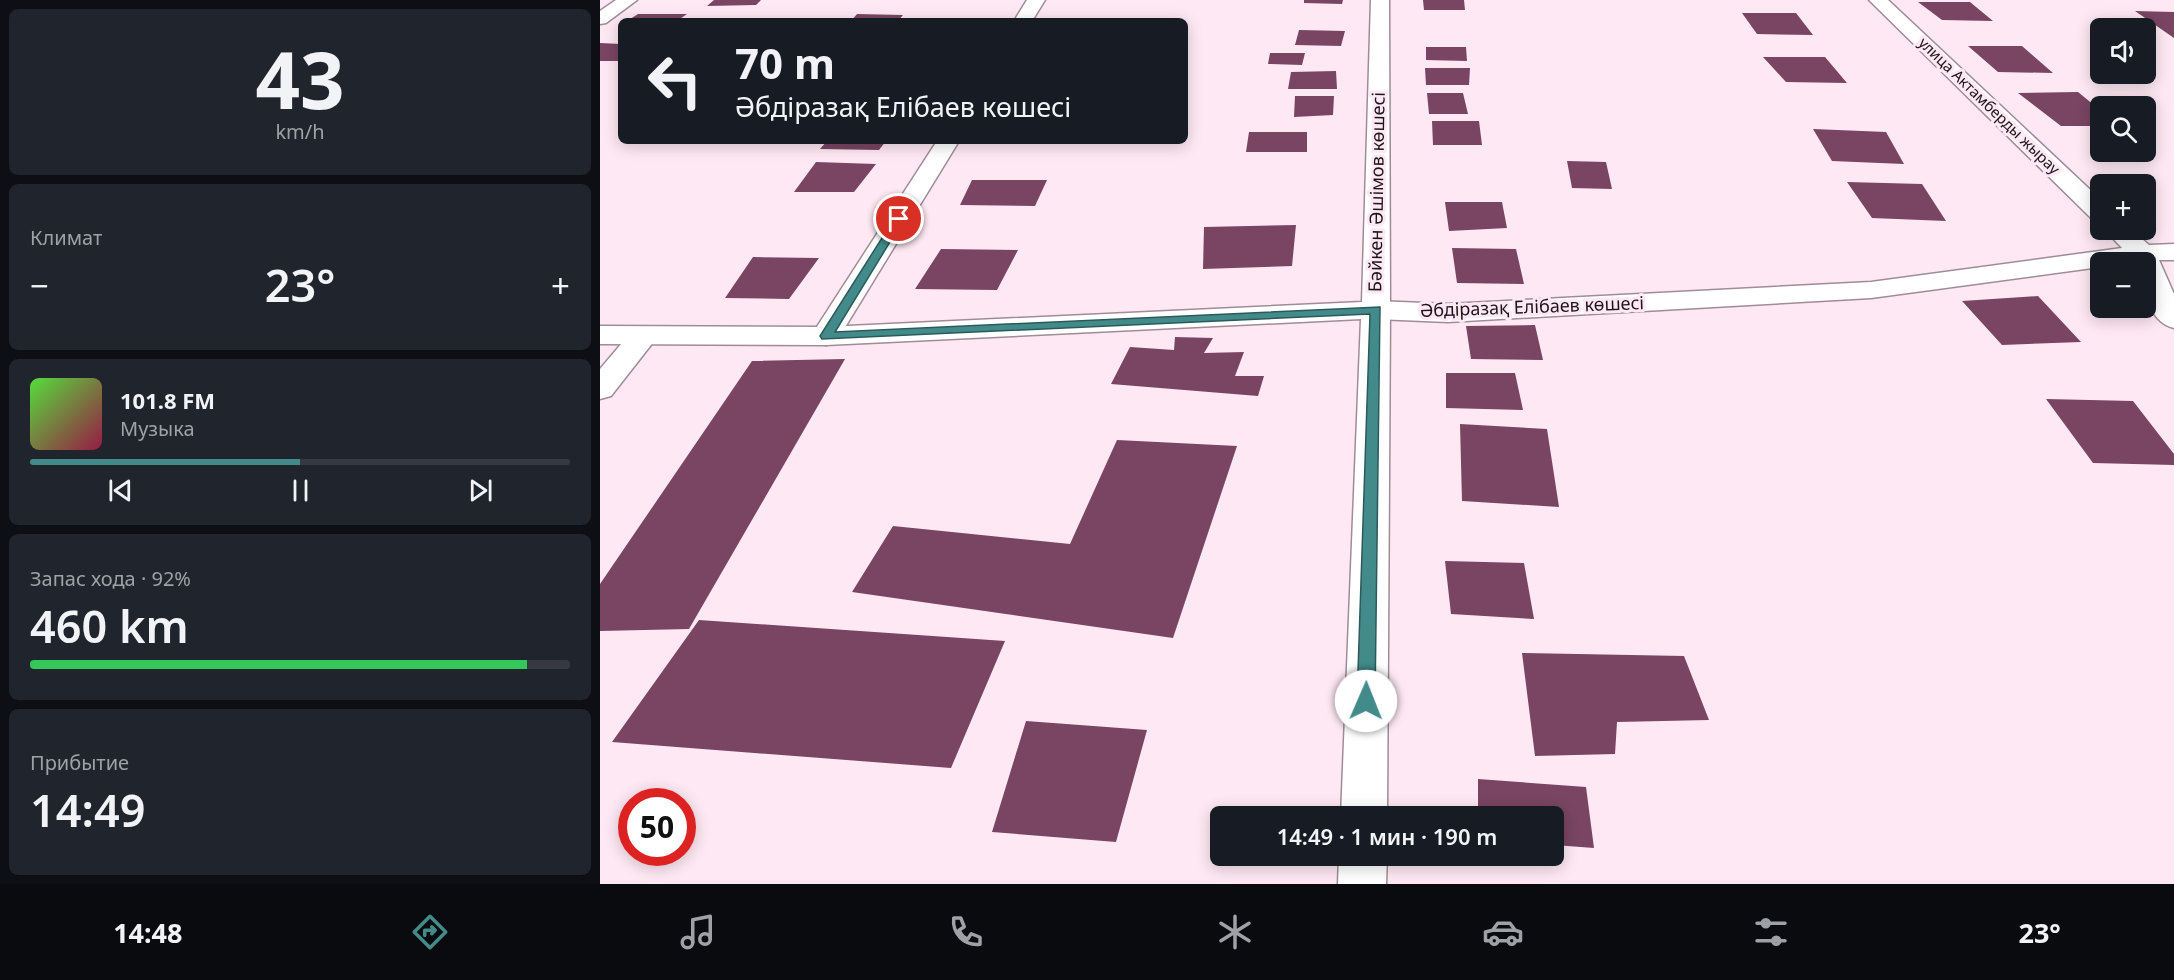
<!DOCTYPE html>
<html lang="ru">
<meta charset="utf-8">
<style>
:root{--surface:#171b24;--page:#20242c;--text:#f1f3f6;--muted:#9ea1a6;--line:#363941;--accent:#438b8b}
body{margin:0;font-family:"Noto Sans",sans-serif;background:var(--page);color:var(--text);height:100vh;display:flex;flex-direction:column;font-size:22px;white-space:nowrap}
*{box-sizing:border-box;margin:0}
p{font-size:20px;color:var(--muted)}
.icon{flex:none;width:33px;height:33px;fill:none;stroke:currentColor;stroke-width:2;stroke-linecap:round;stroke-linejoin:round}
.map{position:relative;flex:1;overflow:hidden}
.drawer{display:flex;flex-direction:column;gap:9px;padding:9px;background:#0d0f14;width:600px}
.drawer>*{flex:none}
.hud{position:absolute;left:18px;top:18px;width:570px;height:126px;border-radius:9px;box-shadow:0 3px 15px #0003;background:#171b24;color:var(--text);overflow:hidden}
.fabs{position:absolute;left:1490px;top:18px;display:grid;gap:12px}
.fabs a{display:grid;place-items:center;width:66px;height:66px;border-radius:9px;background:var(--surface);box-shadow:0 3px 15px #0003;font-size:30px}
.speed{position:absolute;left:18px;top:788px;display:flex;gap:12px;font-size:30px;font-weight:700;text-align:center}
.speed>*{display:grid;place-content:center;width:78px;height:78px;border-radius:50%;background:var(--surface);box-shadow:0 3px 15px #0003;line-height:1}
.speed .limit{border:9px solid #d22;background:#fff;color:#111}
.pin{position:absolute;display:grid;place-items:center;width:51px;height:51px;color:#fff;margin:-26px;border:3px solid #fff;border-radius:50%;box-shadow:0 2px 6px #0007}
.me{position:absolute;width:66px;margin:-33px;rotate:1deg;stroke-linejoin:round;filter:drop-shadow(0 0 4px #0008)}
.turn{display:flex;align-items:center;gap:21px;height:126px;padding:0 18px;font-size:27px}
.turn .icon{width:78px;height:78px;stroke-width:2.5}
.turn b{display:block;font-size:42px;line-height:51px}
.big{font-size:45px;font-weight:600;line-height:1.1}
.drawer .card{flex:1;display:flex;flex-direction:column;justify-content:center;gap:9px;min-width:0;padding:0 21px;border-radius:9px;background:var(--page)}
.drawer .dial{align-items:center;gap:0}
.dial b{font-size:78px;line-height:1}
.song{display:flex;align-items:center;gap:18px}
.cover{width:72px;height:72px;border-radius:9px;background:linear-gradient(135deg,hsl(110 70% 55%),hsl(340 70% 35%))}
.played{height:6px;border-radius:3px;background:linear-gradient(90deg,var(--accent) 50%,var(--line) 50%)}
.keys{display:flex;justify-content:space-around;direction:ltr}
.heat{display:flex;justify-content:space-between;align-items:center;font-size:33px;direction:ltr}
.charge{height:9px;border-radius:4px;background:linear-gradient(90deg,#34c759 92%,var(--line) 0)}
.trip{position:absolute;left:610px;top:806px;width:354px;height:60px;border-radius:9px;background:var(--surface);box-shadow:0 3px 15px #0003;font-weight:600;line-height:60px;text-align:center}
.tabs{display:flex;height:96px;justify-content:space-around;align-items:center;background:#090b0e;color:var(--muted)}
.tabs .icon{width:42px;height:42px}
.tabs .selected{color:var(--accent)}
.tabs b{font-size:27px;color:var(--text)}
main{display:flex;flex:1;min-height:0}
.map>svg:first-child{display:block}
.building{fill:#794563}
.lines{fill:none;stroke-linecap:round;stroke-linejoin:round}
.street-casing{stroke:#a08c96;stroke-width:3}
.secondary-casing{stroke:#a08c96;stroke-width:3}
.street{fill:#fff;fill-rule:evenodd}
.secondary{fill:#fff;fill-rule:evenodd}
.route{fill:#438b8b;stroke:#2c5a5a;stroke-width:1.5}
.labels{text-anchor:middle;stroke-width:6;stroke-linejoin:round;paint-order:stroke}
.far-street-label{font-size:15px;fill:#1c1519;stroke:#fee8f3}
.street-label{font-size:18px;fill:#1c1519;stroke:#fee8f3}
</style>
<main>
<section class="drawer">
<div class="card dial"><b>43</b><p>km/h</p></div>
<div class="card"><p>Климат</p>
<div class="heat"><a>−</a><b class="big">23°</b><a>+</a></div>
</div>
<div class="card">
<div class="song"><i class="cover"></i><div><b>101.8 FM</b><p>Музыка</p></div></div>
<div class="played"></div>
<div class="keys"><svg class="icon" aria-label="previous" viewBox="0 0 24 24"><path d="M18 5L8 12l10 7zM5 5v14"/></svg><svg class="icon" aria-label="pause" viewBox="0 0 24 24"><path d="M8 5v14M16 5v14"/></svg><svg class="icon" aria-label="next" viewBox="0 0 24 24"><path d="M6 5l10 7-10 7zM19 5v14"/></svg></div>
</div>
<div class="card"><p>Запас хода · 92%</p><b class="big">460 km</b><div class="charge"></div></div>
<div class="card"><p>Прибытие</p><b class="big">14:49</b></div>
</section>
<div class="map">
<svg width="1574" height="884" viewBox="0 0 1574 884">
<rect width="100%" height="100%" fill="#fee8f3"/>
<path class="building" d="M114 0H161L156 5 107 6Z
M704 0H743L742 4 704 3Z
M823 0H864L865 10H824Z
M1318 2H1370L1393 21 1342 20Z
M1535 11 1574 12V38Z
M1142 13H1196L1213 35 1157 34Z
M38 14H87L77 21H27Z
M257 14 303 15 298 21H251Z
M699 30 745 31 741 46 695 45Z
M0 43 21 44V61H0Z
M1368 46H1422L1453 73 1398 72Z
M826 47H866L867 61 826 60Z
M670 53H705L702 65 668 64Z
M1163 57H1225L1247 83 1186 82Z
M825 68H870L869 85H826Z
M736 71 737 89H688L691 72Z
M1478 92 1500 110V126H1461L1418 93Z
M827 93H863L868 114H829Z
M695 96H734L733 115 694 117Z
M832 121H879L882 145H833Z
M1213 129 1286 132 1304 164 1232 161Z
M649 132H707V152H646Z
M227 141H286L279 150 220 149Z
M967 161 1006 162 1012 189 972 188Z
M216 162 276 164 254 192H194Z
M372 180H447L435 206 360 205Z
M1247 182 1322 184 1346 221 1272 218Z
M845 202H902L907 228 849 231Z
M696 225 692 266 603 269 604 227Z
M852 248 916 249 924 284 857 283Z
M341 249 418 250 397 290 315 289Z
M153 257 219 258 189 299 125 298Z
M1438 296 1481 342 1402 345 1362 301Z
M935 325 943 360 871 359 866 326Z
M575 337 613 338 604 353 644 352 635 376H664L658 396 511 384 530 347 574 350Z
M245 359 89 629 0 631V584L152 361Z
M846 373H915L923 410 846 408Z
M1446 399 1533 401 1574 454V465L1493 463Z
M860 424 947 429 959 507 862 501Z
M517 440 637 446 573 638 252 592 293 526 470 544Z
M845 561 924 563 934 619 851 614Z
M99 620 405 641 351 768 12 742Z
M922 653 1084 656 1109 720 1017 722 1015 754 935 756Z
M426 721 547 730 516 842 392 832Z
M878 779 986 787 994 848 954 845V816H878Z"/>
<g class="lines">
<g class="street-casing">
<path id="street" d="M16 0H37L6 23 0 24V11Z
M427 0H445L432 21H414Z
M1269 0H1288L1500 199V221L1491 218Z
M337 141H359L236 342 226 345 216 342 211 336Z
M1505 230H1532L1549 245 1574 244V260H1559L1574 294V328C1546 321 1545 287 1545 262H1500V267L1271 298 848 322 776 319 766 316 762 310 766 304 776 301 848 304 1271 282 1522 248Z
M43 327 53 330 58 336 11 396 0 399V369L33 330Z"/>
</g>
<g class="secondary-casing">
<path id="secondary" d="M771 0H789L790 310 787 816H741L761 319 226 345 0 344V326L226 327 762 302Z
M739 855H787L786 884H738Z"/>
</g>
<use href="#street" class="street"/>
<use href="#secondary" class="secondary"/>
</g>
<path class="route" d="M299 216 304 219 235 332 780 307 775 701 772 707 766 709 760 707 757 701 770 314 222 339 220 336 294 219Z"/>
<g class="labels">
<g class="far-street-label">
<text transform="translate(1389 106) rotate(44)" y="5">улица Актамберды жырау</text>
</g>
<g class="street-label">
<text transform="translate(777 192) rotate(-89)" y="6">Бәйкен Әшімов көшесі</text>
<text transform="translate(932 307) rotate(-2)" y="6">Әбдіразақ Елібаев көшесі</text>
</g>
</g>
</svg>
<div class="fabs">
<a><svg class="icon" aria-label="sound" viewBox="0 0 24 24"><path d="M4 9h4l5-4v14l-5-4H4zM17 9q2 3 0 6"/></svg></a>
<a><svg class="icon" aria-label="search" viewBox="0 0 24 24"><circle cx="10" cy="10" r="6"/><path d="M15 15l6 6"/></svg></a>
<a>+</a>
<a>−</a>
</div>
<div class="speed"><div class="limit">50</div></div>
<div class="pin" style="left:299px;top:219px;background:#d93025"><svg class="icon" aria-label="arrive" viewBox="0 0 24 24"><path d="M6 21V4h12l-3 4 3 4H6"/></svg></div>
<svg class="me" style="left:766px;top:701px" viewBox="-20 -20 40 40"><circle r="19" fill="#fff"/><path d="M0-13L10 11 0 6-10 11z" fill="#438b8b"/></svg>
<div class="trip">14:49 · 1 мин · 190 m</div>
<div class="hud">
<div class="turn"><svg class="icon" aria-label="left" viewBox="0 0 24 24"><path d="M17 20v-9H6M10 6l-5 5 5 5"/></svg><div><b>70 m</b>Әбдіразақ Елібаев көшесі</div></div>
</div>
</div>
</main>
<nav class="tabs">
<b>14:48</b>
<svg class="icon selected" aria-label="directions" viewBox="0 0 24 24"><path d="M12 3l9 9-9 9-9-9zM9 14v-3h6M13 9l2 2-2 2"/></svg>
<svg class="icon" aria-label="music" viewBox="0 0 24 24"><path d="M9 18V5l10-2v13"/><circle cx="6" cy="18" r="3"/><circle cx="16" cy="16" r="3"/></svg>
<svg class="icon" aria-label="phone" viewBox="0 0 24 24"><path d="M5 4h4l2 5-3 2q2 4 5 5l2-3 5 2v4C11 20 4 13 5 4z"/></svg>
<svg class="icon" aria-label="climate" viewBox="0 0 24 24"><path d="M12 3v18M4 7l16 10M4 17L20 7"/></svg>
<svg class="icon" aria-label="car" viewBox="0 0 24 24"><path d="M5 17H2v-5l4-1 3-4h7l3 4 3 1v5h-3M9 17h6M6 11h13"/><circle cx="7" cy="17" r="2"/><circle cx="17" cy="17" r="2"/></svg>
<svg class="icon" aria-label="filters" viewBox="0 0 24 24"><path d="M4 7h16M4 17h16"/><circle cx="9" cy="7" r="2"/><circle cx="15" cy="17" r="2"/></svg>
<b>23°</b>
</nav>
